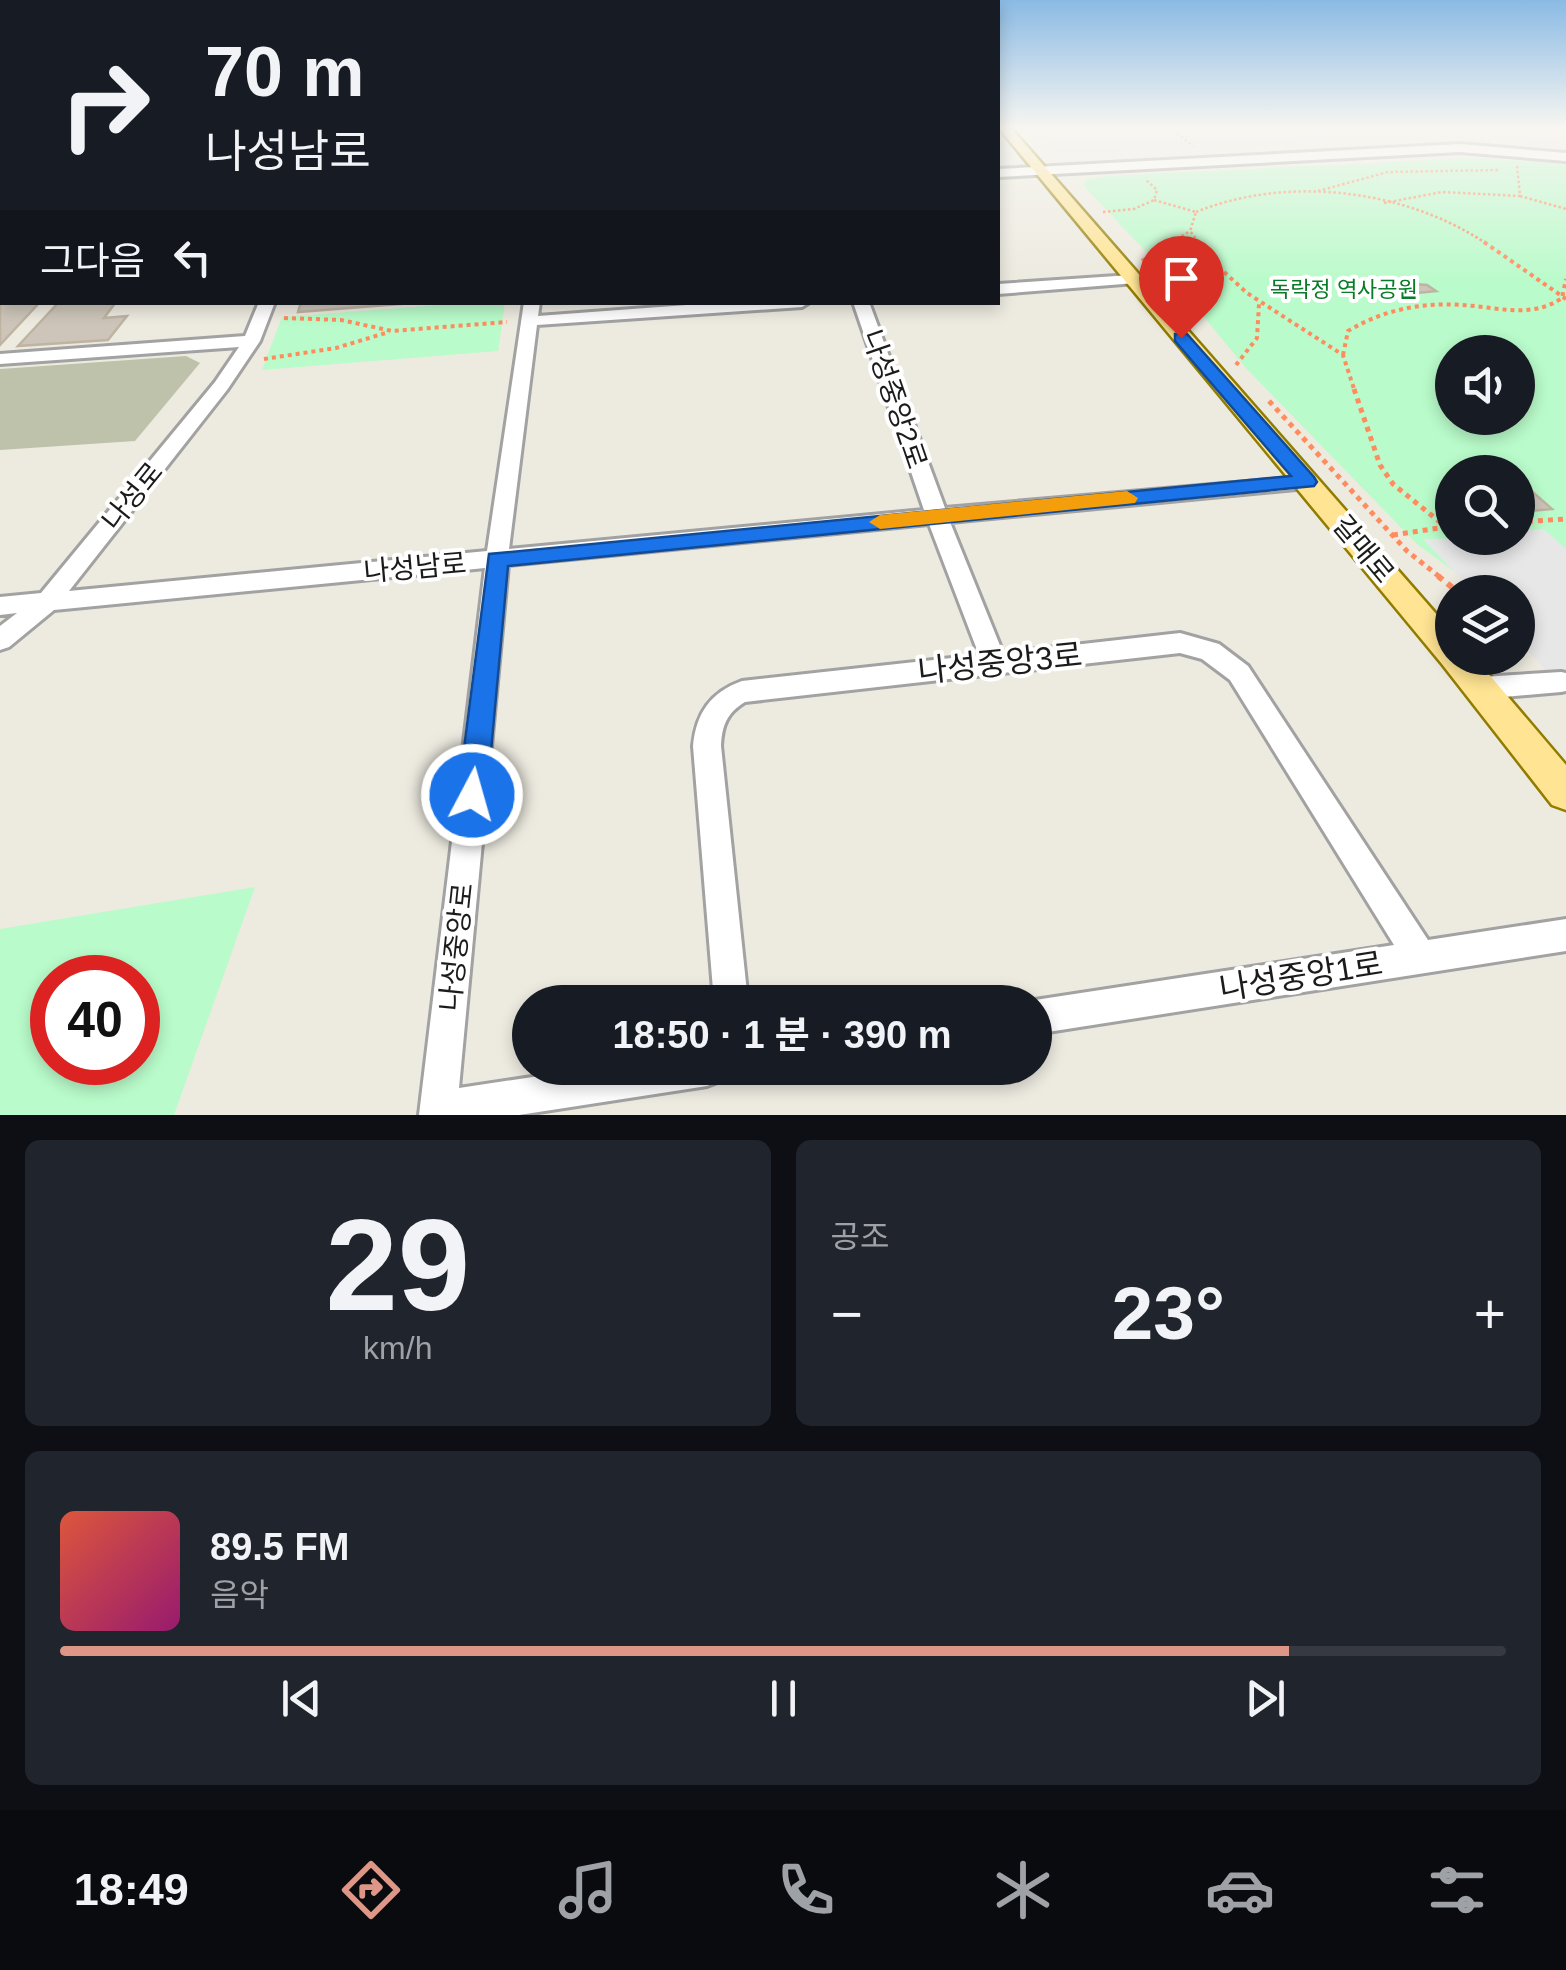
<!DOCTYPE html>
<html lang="ko">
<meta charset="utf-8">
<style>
:root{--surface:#171b24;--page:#20242c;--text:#f1f3f6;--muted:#9ea1a6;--line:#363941;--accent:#de9687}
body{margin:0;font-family:Helvetica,"Noto Sans KR",sans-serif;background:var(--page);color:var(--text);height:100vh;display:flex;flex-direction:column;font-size:38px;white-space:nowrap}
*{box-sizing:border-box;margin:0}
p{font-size:32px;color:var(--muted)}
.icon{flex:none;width:55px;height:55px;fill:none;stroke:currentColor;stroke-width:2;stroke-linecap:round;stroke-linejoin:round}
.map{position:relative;height:1115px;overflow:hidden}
.sheet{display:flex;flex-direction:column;gap:25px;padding:25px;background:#0d0f14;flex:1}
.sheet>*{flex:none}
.banner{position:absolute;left:0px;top:0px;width:1000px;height:305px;box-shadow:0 5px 15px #0003;background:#171b24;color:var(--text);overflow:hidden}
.fabs{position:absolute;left:1435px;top:335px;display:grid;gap:20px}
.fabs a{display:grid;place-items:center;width:100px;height:100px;border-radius:50%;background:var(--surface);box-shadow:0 5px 15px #0003;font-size:50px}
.speed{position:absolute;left:30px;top:955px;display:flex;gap:20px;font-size:50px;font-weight:700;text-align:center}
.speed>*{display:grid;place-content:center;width:130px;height:130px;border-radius:50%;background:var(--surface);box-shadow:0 5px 15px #0003;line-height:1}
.speed .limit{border:15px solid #d22;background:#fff;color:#111}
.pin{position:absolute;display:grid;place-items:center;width:85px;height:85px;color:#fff;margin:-102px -42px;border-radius:50% 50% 50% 0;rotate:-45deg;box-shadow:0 0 10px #0007}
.pin .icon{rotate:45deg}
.me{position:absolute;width:110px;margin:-55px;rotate:6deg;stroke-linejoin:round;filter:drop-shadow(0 0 8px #0008)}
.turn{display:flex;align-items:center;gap:35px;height:210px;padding:0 40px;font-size:45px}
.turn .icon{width:130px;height:130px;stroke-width:2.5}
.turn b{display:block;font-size:70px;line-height:85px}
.then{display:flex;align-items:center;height:95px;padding:0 40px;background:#0003;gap:20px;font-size:38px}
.big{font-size:75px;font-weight:700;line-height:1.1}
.sheet .tile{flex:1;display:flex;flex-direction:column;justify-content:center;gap:15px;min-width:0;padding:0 35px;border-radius:15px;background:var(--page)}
.sheet .dial{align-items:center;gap:0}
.dial b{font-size:130px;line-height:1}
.song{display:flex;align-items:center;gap:30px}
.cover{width:120px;height:120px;border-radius:15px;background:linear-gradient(135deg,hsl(10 70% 55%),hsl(320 70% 35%))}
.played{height:10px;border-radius:5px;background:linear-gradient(90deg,var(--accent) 85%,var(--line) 85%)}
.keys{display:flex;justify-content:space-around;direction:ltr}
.heat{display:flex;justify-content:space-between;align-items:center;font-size:55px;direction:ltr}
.sheet .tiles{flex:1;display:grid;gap:25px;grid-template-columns:1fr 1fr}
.tile:last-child{grid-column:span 2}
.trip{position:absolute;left:512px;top:985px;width:540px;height:100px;border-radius:50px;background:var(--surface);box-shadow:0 5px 15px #0003;font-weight:700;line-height:100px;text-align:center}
.menu{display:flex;height:160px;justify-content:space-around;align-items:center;background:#090b0e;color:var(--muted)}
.menu .icon{width:70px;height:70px}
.menu .current{color:var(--accent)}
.menu b{font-size:45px;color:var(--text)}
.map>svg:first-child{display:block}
.construction{fill:#bec2ab}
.park{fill:#b9fbca;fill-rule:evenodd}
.parking{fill:#e7e7e7}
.building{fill:#cdc5b9;stroke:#bfb4a2;stroke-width:2.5}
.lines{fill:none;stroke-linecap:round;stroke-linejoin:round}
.minor-casing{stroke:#a2a2a2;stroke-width:6}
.major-casing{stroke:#927c00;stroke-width:5}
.path-far3{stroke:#ff8c5f;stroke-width:2.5;stroke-dasharray:2.5 2.5;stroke-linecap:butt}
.path-far2{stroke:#ff8c5f;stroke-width:4;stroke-dasharray:4 4;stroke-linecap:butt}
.path-far1{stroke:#ff8c5f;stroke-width:5;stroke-dasharray:5 5;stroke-linecap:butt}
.path{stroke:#ff8c5f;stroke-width:6;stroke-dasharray:6 6;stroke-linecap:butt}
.minor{fill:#fff;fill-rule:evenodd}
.major{fill:#ffe493;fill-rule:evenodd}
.route{fill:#1a73e8;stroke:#114b97;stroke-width:2.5}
.slow{fill:#f59e0b}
.labels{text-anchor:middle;stroke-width:8;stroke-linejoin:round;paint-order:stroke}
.far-park-label{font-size:22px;fill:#077b25;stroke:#fff}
.street-label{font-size:28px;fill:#1b1b1b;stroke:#fff}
.near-street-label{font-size:32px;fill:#1b1b1b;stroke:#fff}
</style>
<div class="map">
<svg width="1566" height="1115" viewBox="0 0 1566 1115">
<rect width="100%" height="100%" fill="#edebe0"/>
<path class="construction" d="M186 356 200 363 135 441 0 450V369Z"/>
<path class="park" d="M1472 158 1566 164V687L1518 592 1467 581 1417 544 1245 367 1182 290 1083 185 1087 179 1108 176ZM1452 352H1518V418H1452ZM1452 472H1518V538H1452Z
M466 303H505L498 351 262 370 282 317Z
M255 887 174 1115H0V929ZM52 978H138V1062H52Z"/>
<path class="parking" d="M1052 127H1457L1473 136 1058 155 1037 133Z
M1473 127H1566V149L1501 141Z
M1544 529 1566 549V692L1518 640V592H1473L1423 539 1518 538V531Z"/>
<path class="building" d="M1390 282 1427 285 1436 291 1397 295 1377 286Z
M0 295 2 302H40L0 345Z
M59 302H116L104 318 127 316 108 340 18 346Z
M301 302H425L298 312Z
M1528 488 1552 509 1518 512V489Z"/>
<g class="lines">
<g class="minor-casing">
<path id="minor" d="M1460 144 1566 153V161L1460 152 998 177V169Z
M1131 275 1139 280 1136 283 998 294V284Z
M259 302H275L260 341 227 390 69 591 487 551 524 302H540L538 316 727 302H810L802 307 537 325 509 549 924 510 853 302H869L945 508 1314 476 1317 481 1314 486 1307 488 950 522 1003 653 1180 633 1219 644 1248 666 1428 940 1566 919V951L1035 1034V1002H1028L1035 1000 1394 945 1230 680 1202 659 1180 653 745 702C727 713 722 725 721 746L748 1002H714L693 746C696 713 711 692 742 681L979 655 929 524 508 565 459 1088 592 1068H725L720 1081 707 1086 519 1115H419L485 568 54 610 9 647 0 650V626L17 613 0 615V597L41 593 215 382 239 347 0 364V354L245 336Z
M1561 672 1566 673V691L1561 692 1481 699 1472 695 1468 688 1472 681 1481 677Z"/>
</g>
<g class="major-casing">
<path id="major" d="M998 127H1010L1452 632V658H1475L1566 765V810L1552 805 1442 664Z"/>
</g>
<path class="path-far3" d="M1169 127 1193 146
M1318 191 1388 172 1499 170
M1520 196 1566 209
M1154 200 1196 212 1190 231 1200 244
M1384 203 1442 192 1520 196 1517 165
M1103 212 1134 209 1154 200 1157 190 1145 179
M1196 212C1287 175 1405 189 1487 244
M1169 244 1190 231"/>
<path class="path-far2" d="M1198 242 1211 260 1247 293 1343 355 1355 392
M1484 242 1566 299
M1142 261 1173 242
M284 318 341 320 392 331 507 322
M1343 355 1348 331C1383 310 1422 302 1462 305 1496 307 1532 319 1562 298L1566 279
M264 359 336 348 389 332
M1236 365 1257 338 1259 304"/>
<path class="path-far1" d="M1354 389 1380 465 1393 484 1446 527 1450 537
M1269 401 1407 551 1441 578
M1518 522 1566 519
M1393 535 1452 526"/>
<path class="path" d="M1438 576 1458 592"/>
<use href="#minor" class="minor"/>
<use href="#major" class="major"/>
</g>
<linearGradient id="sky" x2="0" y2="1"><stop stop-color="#8abae4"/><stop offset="0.45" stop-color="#f7f6f1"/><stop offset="1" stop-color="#f7f6f1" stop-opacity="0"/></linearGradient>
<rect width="1566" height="283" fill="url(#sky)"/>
<path class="route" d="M1175 334H1187L1314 477 1317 482 1314 486 508 566 487 795 483 804 472 808 462 804 458 795 489 554 1291 476 1175 341Z"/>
<path class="slow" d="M1127 491 1138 498 1135 503 880 529 869 522 880 515Z"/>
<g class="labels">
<g class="far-park-label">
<text x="1344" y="297">독락정 역사공원</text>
</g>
<g class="street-label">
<text transform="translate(895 399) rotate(71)" y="10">나성중앙2로</text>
<text transform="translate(132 496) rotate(-51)" y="10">나성로</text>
<text transform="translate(1364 549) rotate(50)" y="10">갈매로</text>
<text transform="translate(415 567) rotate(-5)" y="10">나성남로</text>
<text transform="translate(456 947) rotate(-84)" y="10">나성중앙로</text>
</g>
<g class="near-street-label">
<text transform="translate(1000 663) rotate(-6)" y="11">나성중앙3로</text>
<text transform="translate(1301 976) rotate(-9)" y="11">나성중앙1로</text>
</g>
</g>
</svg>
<div class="fabs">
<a><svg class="icon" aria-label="sound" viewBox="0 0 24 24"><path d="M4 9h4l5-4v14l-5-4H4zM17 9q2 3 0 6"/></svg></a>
<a><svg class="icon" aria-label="search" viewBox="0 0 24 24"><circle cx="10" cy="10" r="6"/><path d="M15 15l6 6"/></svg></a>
<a><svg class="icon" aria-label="layers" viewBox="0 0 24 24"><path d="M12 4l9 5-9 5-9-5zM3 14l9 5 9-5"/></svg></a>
</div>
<div class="speed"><div class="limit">40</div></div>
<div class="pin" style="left:1181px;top:338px;background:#d93025"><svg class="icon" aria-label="arrive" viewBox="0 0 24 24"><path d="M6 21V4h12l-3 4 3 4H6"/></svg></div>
<svg class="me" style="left:472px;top:795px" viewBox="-20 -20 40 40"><circle r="17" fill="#1a73e8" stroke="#fff" stroke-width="3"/><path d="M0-11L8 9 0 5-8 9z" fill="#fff"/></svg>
<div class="trip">18:50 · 1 분 · 390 m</div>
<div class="banner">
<div class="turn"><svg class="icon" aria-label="right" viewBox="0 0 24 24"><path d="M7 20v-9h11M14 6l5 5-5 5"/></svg><div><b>70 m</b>나성남로</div></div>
<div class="then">그다음<svg class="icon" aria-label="left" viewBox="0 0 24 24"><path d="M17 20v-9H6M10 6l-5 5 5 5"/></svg></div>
</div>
</div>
<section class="sheet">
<div class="tiles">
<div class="tile dial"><b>29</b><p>km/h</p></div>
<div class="tile"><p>공조</p>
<div class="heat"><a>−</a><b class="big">23°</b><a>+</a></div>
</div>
<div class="tile">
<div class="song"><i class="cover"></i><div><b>89.5 FM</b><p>음악</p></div></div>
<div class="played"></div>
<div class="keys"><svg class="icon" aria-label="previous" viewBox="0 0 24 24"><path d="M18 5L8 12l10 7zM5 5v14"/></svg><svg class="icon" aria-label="pause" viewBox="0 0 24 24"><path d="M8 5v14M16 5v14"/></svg><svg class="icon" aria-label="next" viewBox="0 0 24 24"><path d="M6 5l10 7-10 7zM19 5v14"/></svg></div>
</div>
</div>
</section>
<nav class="menu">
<b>18:49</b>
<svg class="icon current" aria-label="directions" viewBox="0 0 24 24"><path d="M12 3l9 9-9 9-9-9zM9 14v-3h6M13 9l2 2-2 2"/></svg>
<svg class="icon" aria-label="music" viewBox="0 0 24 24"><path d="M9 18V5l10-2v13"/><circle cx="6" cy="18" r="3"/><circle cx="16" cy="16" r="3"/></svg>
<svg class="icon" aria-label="phone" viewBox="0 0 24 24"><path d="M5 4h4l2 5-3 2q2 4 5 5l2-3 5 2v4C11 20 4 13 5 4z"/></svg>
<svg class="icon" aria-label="climate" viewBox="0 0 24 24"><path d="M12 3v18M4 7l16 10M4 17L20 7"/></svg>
<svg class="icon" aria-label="car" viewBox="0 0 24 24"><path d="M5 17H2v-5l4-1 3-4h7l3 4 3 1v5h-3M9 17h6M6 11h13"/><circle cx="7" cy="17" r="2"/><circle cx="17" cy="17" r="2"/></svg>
<svg class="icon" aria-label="filters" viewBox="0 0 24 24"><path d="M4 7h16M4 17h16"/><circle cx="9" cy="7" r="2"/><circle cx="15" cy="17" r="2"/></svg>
</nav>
